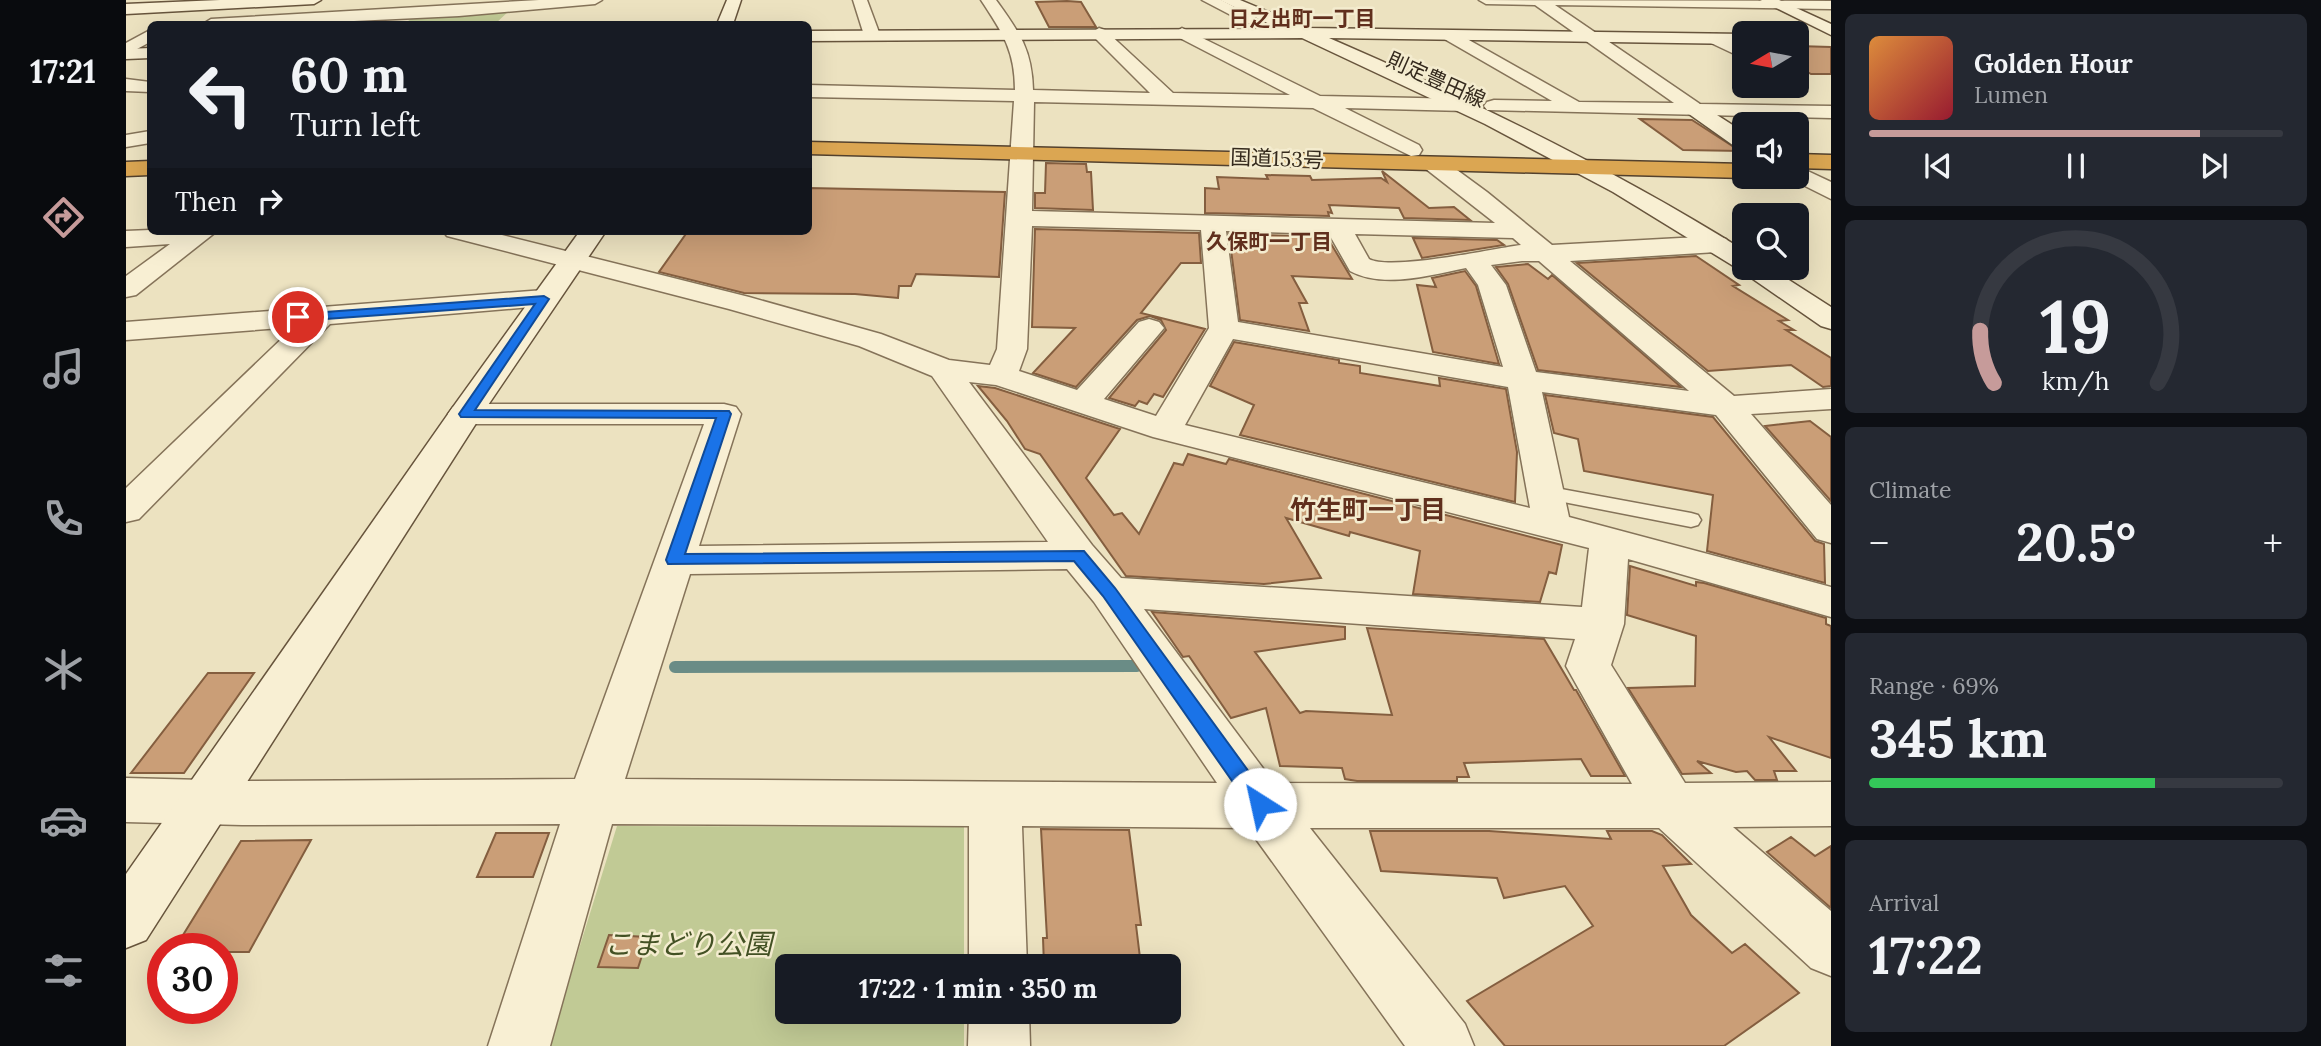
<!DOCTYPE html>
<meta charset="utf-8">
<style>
:root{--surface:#171b24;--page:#242831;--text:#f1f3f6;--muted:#9ea1a6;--line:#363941;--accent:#c69b9a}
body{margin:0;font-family:Lora,"Noto Sans JP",serif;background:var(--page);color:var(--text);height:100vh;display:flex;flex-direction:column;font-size:26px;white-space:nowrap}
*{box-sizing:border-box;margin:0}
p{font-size:23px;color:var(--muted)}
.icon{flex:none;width:38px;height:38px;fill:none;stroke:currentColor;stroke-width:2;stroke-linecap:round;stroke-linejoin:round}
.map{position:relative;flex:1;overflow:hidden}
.sheet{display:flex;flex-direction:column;gap:14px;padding:14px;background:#0d0f14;width:490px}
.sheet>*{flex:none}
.hud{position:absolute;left:21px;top:21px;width:665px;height:214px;border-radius:10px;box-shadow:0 7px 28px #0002;background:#171b24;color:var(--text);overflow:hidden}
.needle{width:46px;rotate:260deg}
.controls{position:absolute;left:1606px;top:21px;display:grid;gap:14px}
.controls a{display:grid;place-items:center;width:77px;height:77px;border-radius:10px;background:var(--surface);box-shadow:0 7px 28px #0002;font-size:35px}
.speed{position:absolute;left:21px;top:933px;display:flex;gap:14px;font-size:35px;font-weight:700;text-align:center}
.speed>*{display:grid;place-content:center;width:91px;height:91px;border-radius:50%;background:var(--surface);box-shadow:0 7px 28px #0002;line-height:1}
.speed .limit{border:10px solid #d22;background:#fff;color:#111}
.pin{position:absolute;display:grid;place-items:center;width:60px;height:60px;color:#fff;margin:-30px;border:4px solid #fff;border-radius:50%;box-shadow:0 2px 7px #0007}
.me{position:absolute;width:77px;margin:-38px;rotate:325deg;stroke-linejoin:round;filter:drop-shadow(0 0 5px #0008)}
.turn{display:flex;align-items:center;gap:24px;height:147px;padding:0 28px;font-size:32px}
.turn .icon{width:91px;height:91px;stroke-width:2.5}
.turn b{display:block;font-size:49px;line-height:60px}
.then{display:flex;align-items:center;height:66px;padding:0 28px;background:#0003;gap:14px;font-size:26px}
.big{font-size:52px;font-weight:800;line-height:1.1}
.sheet .widget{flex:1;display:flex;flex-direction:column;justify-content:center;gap:10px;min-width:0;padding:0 24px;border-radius:10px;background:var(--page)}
.sheet .dial{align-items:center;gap:0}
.dial svg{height:182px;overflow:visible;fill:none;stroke:var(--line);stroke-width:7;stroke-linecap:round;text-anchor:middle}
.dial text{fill:var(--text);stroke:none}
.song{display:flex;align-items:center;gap:21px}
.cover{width:84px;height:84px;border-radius:10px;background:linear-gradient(135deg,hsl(30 70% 55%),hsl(350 70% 35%))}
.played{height:7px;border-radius:4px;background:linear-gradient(90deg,var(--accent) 80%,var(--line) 80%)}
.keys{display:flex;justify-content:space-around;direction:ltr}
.heat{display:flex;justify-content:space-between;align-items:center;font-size:38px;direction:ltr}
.charge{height:10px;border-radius:5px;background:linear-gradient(90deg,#34c759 69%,var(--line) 0)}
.trip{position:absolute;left:649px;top:954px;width:406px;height:70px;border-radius:10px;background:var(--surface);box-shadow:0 7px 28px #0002;font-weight:800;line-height:70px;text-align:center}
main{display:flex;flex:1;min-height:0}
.tabs{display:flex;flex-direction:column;width:126px;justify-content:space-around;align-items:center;background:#090b0e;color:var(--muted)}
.tabs .icon{width:49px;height:49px}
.tabs .selected{color:var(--accent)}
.tabs b{font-size:32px;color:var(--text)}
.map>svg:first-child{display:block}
.green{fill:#c1ca95}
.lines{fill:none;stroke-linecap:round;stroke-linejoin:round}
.stream{stroke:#6a8c86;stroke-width:12}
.building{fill:#ca9e77;stroke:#845e3f;stroke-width:2}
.lane-casing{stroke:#857359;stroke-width:3}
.street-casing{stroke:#857359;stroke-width:3}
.secondary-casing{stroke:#67543c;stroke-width:3}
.highway-casing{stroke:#53412d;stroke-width:3}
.lane{fill:#f8efd3;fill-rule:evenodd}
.street{fill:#f8efd3;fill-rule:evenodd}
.secondary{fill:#f8efd3;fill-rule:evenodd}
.highway{fill:#dba652;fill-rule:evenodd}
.route{fill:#1a73e8;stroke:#114b97;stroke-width:2}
.labels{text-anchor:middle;stroke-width:5;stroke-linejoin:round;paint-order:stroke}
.far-neighbourhood-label{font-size:21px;font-weight:bold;fill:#602f1d;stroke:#f4eccf}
.far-street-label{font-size:21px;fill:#352a1d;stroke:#f4eccf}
.neighbourhood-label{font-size:26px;font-weight:bold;fill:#602f1d;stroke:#f4eccf}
.near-park-label{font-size:28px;font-style:italic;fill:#435124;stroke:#f4eccf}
</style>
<main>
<nav class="tabs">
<b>17:21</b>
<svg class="icon selected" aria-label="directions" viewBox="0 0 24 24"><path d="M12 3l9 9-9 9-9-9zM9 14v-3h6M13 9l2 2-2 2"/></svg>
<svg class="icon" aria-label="music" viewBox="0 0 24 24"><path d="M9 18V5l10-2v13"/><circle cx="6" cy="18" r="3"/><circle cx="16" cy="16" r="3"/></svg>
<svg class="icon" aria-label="phone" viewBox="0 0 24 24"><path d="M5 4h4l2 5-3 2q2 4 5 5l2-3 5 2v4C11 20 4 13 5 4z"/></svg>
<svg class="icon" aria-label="climate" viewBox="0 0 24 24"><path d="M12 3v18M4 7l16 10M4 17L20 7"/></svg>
<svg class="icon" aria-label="car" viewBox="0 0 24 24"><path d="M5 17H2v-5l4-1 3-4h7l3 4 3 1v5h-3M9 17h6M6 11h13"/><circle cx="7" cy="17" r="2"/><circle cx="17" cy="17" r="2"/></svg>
<svg class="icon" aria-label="filters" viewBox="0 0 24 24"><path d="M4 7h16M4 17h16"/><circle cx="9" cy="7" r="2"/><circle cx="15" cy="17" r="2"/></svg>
</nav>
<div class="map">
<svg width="1705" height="1046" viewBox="0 0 1705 1046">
<rect width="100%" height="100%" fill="#ece2c0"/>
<path class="green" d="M384 10 369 24H278L289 16Z
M491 826 838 827V966H662V1012H838V1046H423Z"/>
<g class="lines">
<path class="stream" d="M549 667 1011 666"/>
</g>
<path class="building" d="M941 1 955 2 970 27H923L910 2Z
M1671 46 1705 47V74H1685L1671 66Z
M1514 119 1566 120 1614 151 1557 150Z
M920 163 960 164 961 172H965L967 210 909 208V193H919Z
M1256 171 1303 208 1328 207 1344 220 1278 218 1273 208 1203 205 1206 213 1202 212 1203 216 1079 213V188L1093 189 1091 177 1142 179 1140 175 1184 176 1186 180 1255 178 1261 182Z
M682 188 879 192 873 277 790 274 785 286H773L772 298 729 294 618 293 533 272 562 231H682Z
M909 229 1073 233 1075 263H1055L1015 313 1079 329 1037 397 1028 394 1021 404 1013 401 1009 406 983 398 1040 330 1035 320 1024 316 1011 320 950 387 907 373 949 328 906 327Z
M1103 234 1201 237 1226 279 1166 276 1181 303H1173L1183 331 1114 320Z
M1287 238 1371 240 1378 245 1296 258Z
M1570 256 1613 285 1607 286 1662 320 1653 321 1668 330H1660L1705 358V386L1697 387 1665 365 1582 371 1451 263Z
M1402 264 1422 279 1426 275 1555 387 1412 370 1382 284 1370 267Z
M1339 271 1350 286 1373 364 1307 352 1291 285 1310 287 1306 278Z
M1108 342 1213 360V363L1234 366V373L1314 386 1313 378 1380 389 1391 452 1389 502 1114 435 1128 405 1084 386Z
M852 386 869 388 994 429 960 478 988 515 996 513 1013 534 1048 463 1057 465 1062 454 1100 464 1103 459 1436 545 1430 574 1423 572 1414 602 1287 594 1294 551 1224 532 1223 536 1160 518 1195 578 1138 584 1000 576 914 454 899 449 881 421Z
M1419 395 1587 417 1689 541 1698 544 1699 583 1581 551 1587 495 1458 471 1452 439 1428 433Z
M1684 421 1705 437V501L1639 426Z
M1504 566 1570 586V582L1578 583 1700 618V624L1705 626V758L1643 737 1670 771H1648L1651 780H1629L1621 771 1610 772 1571 761 1585 773 1556 774 1502 688 1569 686 1570 636 1501 615Z
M1026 612 1219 627V639L1129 652 1174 713 1180 711 1266 715 1241 628 1418 639 1448 690H1450L1499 776H1465L1455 759 1338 763 1343 777H1331V781H1231L1219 779 1216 768 1154 766 1140 708 1105 718 1063 656 1057 657Z
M82 673H128L58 773H5Z
M915 829 1003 830 1015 925H1010L1015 966H918L917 938H921Z
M1244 831H1363L1485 839 1481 831H1526L1536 835 1565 864 1537 866 1565 915 1606 953 1619 944 1673 993 1598 1046H1379L1341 1001 1467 926 1439 886 1378 898 1371 878 1255 871Z
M370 833H423L407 877H351Z
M1665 837 1689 856 1705 846V908L1641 852Z
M185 840 123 952H96V948H49L115 841Z
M483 935 522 937 512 968 472 967Z"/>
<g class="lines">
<g class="lane-casing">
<path id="lane" d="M1419 486 1565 513 1572 515 1575 520 1572 525 1565 527 1412 497 1409 492 1412 487Z"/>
</g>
<g class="street-casing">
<path id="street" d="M413 0H476L469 4 333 16 165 24H77L85 19Z
M727 0H741L754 35 752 38H740L738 35Z
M855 0H870C893 32 906 49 907 90L1024 93 967 36 965 33 973 28 979 30 1047 93 1164 95 1050 36 1048 33 1056 28 1194 96 1340 99 1350 105 1340 111 1219 108 1293 145 1296 150 1293 155 1285 156 1187 108 908 102 906 211 1369 223 1300 169 1297 164 1300 159H1316L1361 192 1426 245 1591 236 1600 239 1604 244 1600 249 1591 252 1444 261 1608 396 1705 389V409L1625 414 1705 505V543L1691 539 1590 415 1416 392 1443 517 1705 587V617L1502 559 1498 624 1485 665 1559 783 1705 782V826L1607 827 1705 911V976L1685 968 1533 828H1184L1339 1024 1348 1046H1279L1122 828 896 826 901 966H843V826L486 824 424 1046H362L434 824 116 825 0 822V778L116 781 449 779 578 424H339L327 421 322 414 327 407 339 404H598L610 407 615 414 573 546 922 542 806 376 733 346 603 309 321 236 317 231H360L623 297 755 334 823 360 864 365 871 349 888 101 682 97V85L889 90C889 50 876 32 855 0ZM906 226 1075 230 1083 328 1030 416 978 399 1033 334 1038 328 1033 322 1023 319 1013 322 951 390 893 371 901 349ZM1100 231 1203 234 1224 271C1257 289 1305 275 1340 268L1352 285 1377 367 1112 322ZM1229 234 1387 238 1395 245C1365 249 1265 271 1243 259ZM1396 261H1413L1563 391 1410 372 1380 285 1365 265ZM1107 339 1382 387 1404 508 1059 425ZM843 382 870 385 1027 437 1463 548 1456 607 995 578 966 545ZM941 569 968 602 1091 783 499 779 564 574ZM1018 609 1449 639 1440 666 1506 784 1148 783Z
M1076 0H1095L1134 20 1132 23H1120Z
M1353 0 1705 1V9L1429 5 1574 104 1705 106V118L1361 110 1358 106 1361 102 1368 100 1426 101 1315 37 1313 34 1315 31H1327L1453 102 1548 103 1409 5 1360 4Z
M24 30V42L0 55V43Z
M1591 34 1619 47V59L1585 43 1583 39 1585 35Z
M0 79 24 82V92L0 91Z
M24 131V143L0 147V135Z
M1671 166 1705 182V199L1663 178 1671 177Z
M24 230 91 231 10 295 0 297V276L44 244 0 247V231Z
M418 290 428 293 432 299 428 305 204 324 13 519 0 522V488L168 327 0 340V322Z
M843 1012H903L904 1046H842Z"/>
</g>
<g class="secondary-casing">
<path id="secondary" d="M94 0H195L188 4 0 14V4Z
M601 0H615L607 24H591Z
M1094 0H1114L1181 28 1619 34V44L1203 38C1346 100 1486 168 1619 251V268H1644L1705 307V329L1695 326 1614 270 1487 192 1359 124 1176 38 682 41V31L1154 29Z
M1634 0H1653L1705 24V35Z
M24 48V58L0 59V49Z
M1570 104 1577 106 1619 133V149L1611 148 1563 114 1560 110 1563 106Z
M454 231H480L356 414 20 940 0 948V874L327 407Z"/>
</g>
<g class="highway-casing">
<path id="highway" d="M682 142 1619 164V177H1623L1619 178 682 154Z
M1671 154 1705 155V169L1671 168Z
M24 161V175L0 176V162Z"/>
</g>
<use href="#lane" class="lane"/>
<use href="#street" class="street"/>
<use href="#secondary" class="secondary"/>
<use href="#highway" class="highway"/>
</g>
<path class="route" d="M418 296 423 299 349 410 603 411 605 414 559 554 958 551 989 588 1142 798 1145 804 1142 811 1134 814 1127 811 977 596 948 561 542 564 540 560 590 418 335 417 333 414 409 304 172 321 166 317 172 314Z"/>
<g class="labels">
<g class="far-neighbourhood-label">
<text x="1176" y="26">日之出町一丁目</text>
<text x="1143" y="249">久保町一丁目</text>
</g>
<g class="far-street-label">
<text transform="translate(1310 80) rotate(24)" y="7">則定豊田線</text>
<text transform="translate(1151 159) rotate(2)" y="7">国道153号</text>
</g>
<g class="neighbourhood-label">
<text x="1242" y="519">竹生町一丁目</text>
</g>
<g class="near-park-label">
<text x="562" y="954">こまどり公園</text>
</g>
</g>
</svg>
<div class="controls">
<a><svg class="needle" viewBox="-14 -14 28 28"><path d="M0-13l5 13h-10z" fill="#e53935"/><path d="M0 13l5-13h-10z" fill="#9ea1a6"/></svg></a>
<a><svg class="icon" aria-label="sound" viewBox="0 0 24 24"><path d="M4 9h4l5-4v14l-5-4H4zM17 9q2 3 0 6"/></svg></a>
<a><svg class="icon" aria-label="search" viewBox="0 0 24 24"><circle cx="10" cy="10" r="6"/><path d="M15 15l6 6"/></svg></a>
</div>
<div class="speed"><div class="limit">30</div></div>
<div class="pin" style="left:172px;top:317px;background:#d93025"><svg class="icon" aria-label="arrive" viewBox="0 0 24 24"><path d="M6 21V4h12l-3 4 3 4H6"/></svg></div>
<svg class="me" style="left:1134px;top:804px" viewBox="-20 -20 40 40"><circle r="19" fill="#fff"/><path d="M0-13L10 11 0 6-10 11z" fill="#1a73e8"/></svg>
<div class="trip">17:22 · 1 min · 350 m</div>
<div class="hud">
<div class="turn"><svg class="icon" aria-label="left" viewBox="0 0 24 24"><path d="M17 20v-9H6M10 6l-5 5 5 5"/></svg><div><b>60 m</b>Turn left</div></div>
<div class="then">Then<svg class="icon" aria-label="right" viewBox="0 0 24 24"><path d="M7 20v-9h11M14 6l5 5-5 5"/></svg></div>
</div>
</div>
<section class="sheet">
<div class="widget">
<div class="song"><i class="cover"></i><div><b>Golden Hour</b><p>Lumen</p></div></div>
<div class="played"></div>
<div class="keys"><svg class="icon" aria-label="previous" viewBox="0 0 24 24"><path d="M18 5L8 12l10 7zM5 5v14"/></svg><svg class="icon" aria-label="pause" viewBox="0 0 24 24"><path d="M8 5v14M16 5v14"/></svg><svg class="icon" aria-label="next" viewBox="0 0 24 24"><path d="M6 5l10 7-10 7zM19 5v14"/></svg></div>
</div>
<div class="widget dial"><svg viewBox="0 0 100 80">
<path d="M14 69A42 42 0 1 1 86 69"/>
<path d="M14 69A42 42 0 0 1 8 46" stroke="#c69b9a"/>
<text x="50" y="56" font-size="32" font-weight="700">19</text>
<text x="50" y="72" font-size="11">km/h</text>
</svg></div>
<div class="widget"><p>Climate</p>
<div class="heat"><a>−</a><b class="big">20.5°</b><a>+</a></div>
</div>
<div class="widget"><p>Range · 69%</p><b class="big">345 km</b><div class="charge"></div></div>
<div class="widget"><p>Arrival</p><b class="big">17:22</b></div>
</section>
</main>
